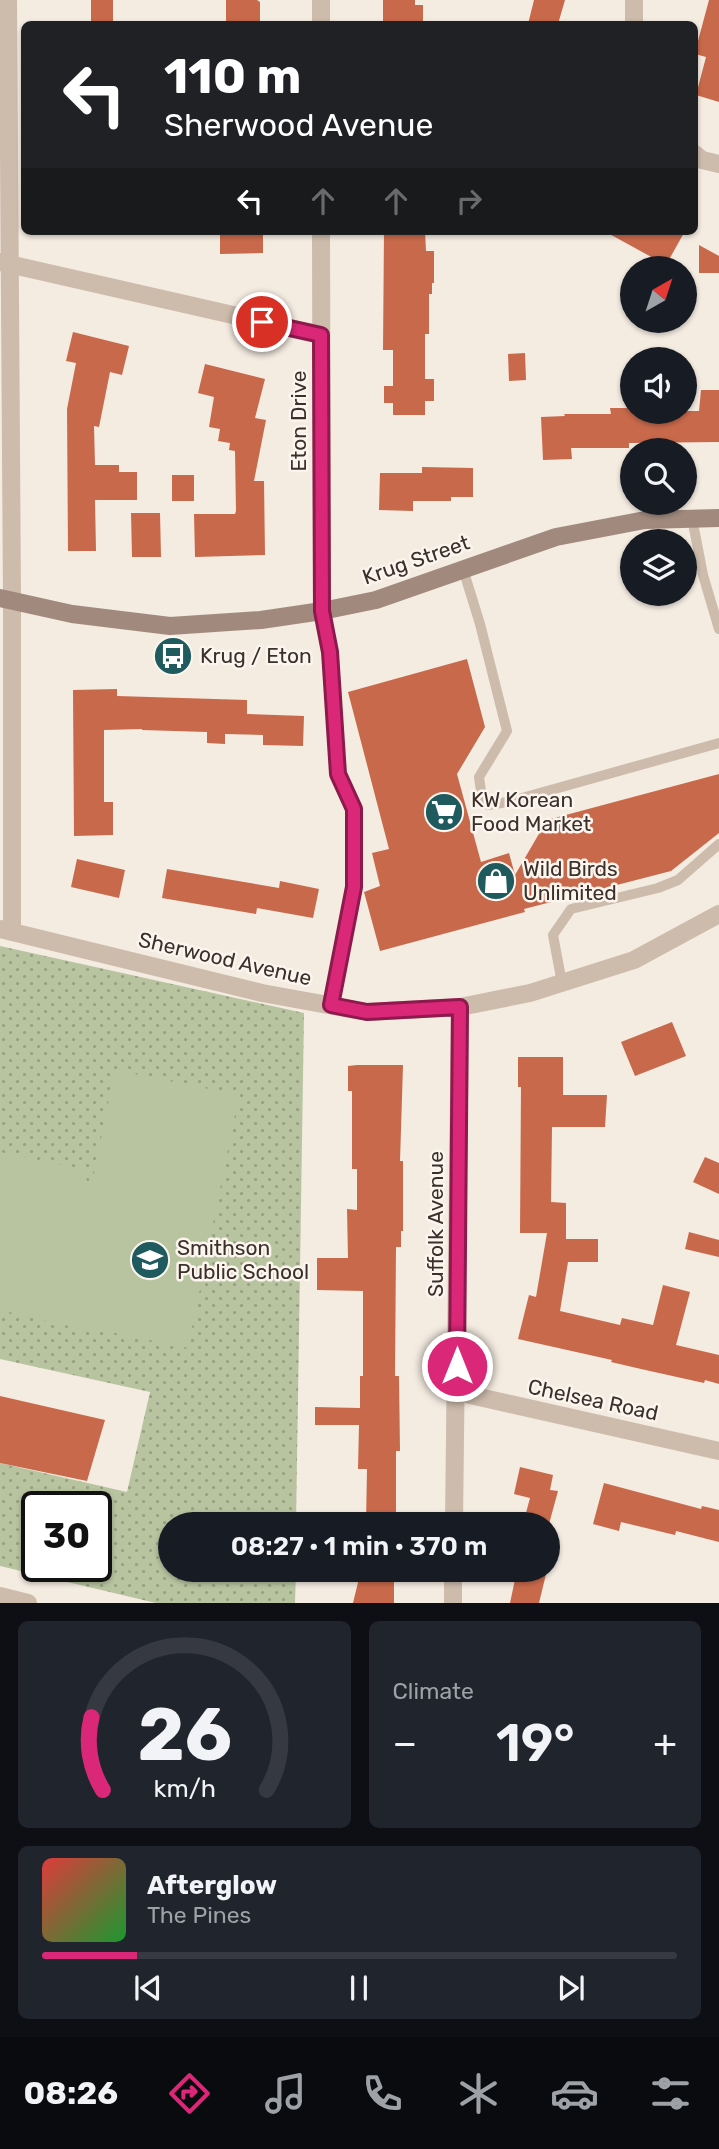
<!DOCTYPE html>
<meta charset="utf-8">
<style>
:root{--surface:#171b24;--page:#20242c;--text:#f1f3f6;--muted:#9ea1a6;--line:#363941;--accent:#db2777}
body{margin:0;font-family:Rubik,sans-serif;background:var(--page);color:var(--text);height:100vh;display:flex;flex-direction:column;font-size:26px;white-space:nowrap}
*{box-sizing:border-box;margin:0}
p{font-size:23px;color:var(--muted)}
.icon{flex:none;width:38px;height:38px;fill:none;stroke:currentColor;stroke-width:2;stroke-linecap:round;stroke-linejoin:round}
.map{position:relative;height:1603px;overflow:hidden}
.sheet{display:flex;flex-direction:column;gap:18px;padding:18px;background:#0d0f14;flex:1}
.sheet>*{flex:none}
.hud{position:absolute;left:21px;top:21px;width:677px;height:214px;border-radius:10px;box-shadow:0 2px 5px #0004;background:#202124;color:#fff;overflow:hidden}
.needle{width:46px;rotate:39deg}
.fabs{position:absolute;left:620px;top:256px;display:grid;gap:14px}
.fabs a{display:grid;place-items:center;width:77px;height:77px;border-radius:50%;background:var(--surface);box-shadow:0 2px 5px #0004;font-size:35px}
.speed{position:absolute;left:21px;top:1491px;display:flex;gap:14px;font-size:35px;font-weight:700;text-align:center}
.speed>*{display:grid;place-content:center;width:91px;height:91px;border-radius:50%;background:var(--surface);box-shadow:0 2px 5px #0004;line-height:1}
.speed .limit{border:4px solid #111;border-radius:10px;background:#fff;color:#111}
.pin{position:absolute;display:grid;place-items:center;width:60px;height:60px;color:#fff;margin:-30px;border:4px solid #fff;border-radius:50%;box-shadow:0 2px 7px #0007}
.me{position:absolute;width:77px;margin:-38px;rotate:0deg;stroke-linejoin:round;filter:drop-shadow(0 0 5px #0008)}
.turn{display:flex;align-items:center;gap:24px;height:147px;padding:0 28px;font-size:32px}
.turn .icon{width:91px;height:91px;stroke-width:2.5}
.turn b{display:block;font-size:49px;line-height:60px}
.lanes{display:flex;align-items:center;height:66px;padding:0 28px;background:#0003;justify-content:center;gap:35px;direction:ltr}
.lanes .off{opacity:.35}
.big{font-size:52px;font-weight:600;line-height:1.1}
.sheet .widget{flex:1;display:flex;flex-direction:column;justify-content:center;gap:10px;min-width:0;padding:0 24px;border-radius:10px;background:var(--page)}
.sheet .dial{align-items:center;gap:0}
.dial svg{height:182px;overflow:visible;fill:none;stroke:var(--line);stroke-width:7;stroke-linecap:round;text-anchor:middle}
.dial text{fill:var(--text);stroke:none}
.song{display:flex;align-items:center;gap:21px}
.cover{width:84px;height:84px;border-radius:10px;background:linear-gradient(135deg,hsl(0 70% 55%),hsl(130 70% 35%))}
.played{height:7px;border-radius:4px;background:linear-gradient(90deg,var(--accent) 15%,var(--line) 15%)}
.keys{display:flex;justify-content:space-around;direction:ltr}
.heat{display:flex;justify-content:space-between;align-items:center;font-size:38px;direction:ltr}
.sheet .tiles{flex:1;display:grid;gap:18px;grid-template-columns:1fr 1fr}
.widget:last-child{grid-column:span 2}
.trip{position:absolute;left:158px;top:1512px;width:402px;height:70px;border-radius:35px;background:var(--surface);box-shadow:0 2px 5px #0004;font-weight:600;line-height:70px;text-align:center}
.tabs{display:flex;height:112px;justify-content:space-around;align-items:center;background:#090b0e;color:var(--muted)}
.tabs .icon{width:49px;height:49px}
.tabs .current{color:var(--accent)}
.tabs b{font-size:32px;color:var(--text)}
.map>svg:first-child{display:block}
.green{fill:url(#green-dots);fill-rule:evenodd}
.pitch{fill:#b8c4a0}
.building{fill:#c8694b}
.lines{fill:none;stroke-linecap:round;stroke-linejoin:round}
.lane{stroke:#cdbbac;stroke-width:10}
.street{stroke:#cdbbac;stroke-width:18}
.secondary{stroke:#a18a7d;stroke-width:18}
.route-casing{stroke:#8e194d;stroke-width:18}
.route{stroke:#db2777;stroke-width:12}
.labels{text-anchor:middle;stroke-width:5;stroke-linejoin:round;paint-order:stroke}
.street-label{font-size:21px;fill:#3b302b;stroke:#fbf5ee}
.poi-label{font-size:21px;fill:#3b302b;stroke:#fbf5ee;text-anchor:start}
</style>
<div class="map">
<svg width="719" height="1603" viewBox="0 0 719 1603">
<defs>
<pattern id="green-dots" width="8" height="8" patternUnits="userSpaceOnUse" patternTransform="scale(1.75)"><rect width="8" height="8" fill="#b8c4a0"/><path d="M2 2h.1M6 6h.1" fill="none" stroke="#97a083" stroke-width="1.8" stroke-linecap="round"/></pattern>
</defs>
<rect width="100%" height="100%" fill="#f4ebe1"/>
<path class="green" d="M0 946 304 1013 296 1524H170V1570H296L295 1603H156L0 1566V1463L127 1492 150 1392 0 1359ZM37 1507H96V1566H37Z"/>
<path class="pitch" d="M115 1070 239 1095 188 1348 91 1328 90 1331 0 1310V1152L81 1169 91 1188Z"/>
<path class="building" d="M91 0H113V24H91Z
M226 0H257L260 2V24H226Z
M383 0H415V5H423V24H383Z
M534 0H565L558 24H528Z
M709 0H719V102L696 95 706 57 695 54V52Z
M220 231H263V253L220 254Z
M384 231H425L426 251H434V283H432V294H429V334H425V379H434V401H425V415H393V403H384V386H393V350H383Z
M604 231H685L666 265Z
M699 245 719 256V273H699Z
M73 332 129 346 122 375 110 372 99 427 94 426 95 465H119V472H137V500H95L96 551H68L67 409 76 363 66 361Z
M525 353 526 380 509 381 508 354Z
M205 364 265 379 255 418 266 420 254 481H264L265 555 195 557 194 514H235L236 511 235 451 229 450 230 443 218 441 220 429 209 427 214 397 198 393Z
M701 390H719V442L629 443V448H571L572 459 543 460 541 417 565 416 564 414H611L610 408H631V411H699Z
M422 467 473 468V497H451V501H413V511L379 510 380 473H422Z
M172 475H194V501H172Z
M131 513H160L161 557H132Z
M467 659 485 727 457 774 481 862 509 853 515 875 547 820 719 774V833L671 871 524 909 525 912 380 951 364 892 380 886 372 853 389 849 348 692Z
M117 689V696L247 700V714L304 716 303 746 263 745V735L225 734V744L207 743V732L142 730V729L104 730V802H113V835L74 836 73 690Z
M77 859 125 870 119 898 71 887Z
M167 869 279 888 280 881 319 889 313 918 257 908 256 914 162 898Z
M672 1022 686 1056 635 1076 621 1042Z
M518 1057H563V1095H607L605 1127H552L551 1202 566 1203V1239H598V1262H568L560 1311 620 1325 622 1318 653 1325 663 1285 690 1292 676 1345 719 1355V1384L705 1380 704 1383 641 1369 611 1362 612 1360 518 1339 529 1295 536 1297 547 1233H520L521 1087H518Z
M357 1065H403L400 1161H403V1231H401V1247H396L395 1376H399L400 1451H396V1523H366L367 1469H358L359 1425H315V1407L360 1408V1376H363V1291L317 1290V1258H348L347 1209 357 1210V1169H352V1091H348V1066Z
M705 1157 719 1163V1194L693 1182Z
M689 1232 719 1240V1257L685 1249Z
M0 1396 105 1420 87 1481 0 1463Z
M520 1467 553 1475 550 1490 558 1491 549 1524H523L530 1498 514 1494Z
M604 1483 701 1509 702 1506 719 1510V1542L676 1531 675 1535 621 1522 619 1531 593 1524Z
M361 1570H394V1603H353Z
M517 1570H547L539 1603H510Z"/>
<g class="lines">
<path class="lane" d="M692 518 703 575 719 629
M463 569 480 624 507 731 479 777 481 791 488 805 508 802 719 743
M322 611 330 652 338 773 354 809V886L331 1005
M562 983 553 935 571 909 658 888 678 880 719 844"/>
<path class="street" d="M8 0 12 601V932
M321 0V24
M634 24V0
M695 154 702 160 719 164
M321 231 322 611
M0 262 321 335
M0 929 262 993 367 1012 460 1007 530 993 634 960 719 914
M457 1392 719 1451
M454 1524 460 1007
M0 1596 28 1603
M453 1603V1570"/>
<path class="secondary" d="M0 598 72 614 170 626 261 620 322 611 376 600 556 537 645 520 719 518"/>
</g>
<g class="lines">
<g class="route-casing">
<path id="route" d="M262 322 321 335 322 611 330 652 338 774 354 809V887L331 1005 367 1012 460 1007 457 1366"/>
</g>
<use href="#route" class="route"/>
</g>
<defs>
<g id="bus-disc" transform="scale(2.0125)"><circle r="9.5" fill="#1f5a5e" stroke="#fbf5ee"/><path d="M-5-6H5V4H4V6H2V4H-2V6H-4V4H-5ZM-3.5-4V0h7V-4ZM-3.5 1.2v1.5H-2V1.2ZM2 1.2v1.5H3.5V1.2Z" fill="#fff"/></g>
<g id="supermarket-disc" transform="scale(2.0125)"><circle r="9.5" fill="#1f5a5e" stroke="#fbf5ee"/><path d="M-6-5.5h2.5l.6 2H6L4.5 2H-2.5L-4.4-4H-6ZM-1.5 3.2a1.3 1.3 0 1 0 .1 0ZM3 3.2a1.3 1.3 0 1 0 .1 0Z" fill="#fff"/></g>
<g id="shop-disc" transform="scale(2.0125)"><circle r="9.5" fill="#1f5a5e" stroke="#fbf5ee"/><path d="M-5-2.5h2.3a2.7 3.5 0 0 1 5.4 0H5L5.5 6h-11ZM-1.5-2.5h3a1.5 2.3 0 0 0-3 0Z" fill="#fff"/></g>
<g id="school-disc" transform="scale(2.0125)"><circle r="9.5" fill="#1f5a5e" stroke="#fbf5ee"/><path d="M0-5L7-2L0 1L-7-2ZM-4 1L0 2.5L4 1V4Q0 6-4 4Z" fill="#fff"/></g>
</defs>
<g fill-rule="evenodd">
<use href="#bus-disc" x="173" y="656"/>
<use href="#supermarket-disc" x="444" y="812"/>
<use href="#shop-disc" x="496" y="881"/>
<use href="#school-disc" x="150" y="1260"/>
</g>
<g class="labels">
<g class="street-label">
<text transform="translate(299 421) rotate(-90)" y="7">Eton Drive</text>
<text transform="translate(416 560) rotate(-19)" y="7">Krug Street</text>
<text transform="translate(225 959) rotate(13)" y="7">Sherwood Avenue</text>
<text transform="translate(436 1224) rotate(-90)" y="7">Suffolk Avenue</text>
<text transform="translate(593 1400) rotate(12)" y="7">Chelsea Road</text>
</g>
<g class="poi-label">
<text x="200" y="663">Krug / Eton</text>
<text x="471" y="807">KW Korean<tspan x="471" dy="24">Food Market</tspan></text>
<text x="523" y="876">Wild Birds<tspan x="523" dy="24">Unlimited</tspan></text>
<text x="177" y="1255">Smithson<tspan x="177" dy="24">Public School</tspan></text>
</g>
</g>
</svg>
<div class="fabs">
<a><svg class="needle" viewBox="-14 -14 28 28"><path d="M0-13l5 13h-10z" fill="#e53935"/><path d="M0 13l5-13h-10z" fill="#9ea1a6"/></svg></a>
<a><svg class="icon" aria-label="sound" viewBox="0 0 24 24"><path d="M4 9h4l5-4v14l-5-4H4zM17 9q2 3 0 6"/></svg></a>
<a><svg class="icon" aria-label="search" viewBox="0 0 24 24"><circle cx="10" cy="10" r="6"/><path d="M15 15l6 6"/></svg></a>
<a><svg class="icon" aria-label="layers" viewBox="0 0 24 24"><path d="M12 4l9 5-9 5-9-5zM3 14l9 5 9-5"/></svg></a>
</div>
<div class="speed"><div class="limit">30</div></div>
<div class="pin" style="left:262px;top:322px;background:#d93025"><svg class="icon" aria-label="arrive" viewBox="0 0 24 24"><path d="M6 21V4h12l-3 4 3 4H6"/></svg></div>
<svg class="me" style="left:457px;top:1366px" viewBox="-20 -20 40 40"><circle r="17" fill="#db2777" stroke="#fff" stroke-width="3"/><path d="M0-11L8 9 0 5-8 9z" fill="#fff"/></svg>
<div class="trip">08:27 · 1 min · 370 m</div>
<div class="hud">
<div class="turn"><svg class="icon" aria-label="left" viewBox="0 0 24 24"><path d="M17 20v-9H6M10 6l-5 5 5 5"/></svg><div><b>110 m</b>Sherwood Avenue</div></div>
<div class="lanes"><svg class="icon" aria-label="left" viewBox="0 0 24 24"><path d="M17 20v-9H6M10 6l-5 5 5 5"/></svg><svg class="icon off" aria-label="ahead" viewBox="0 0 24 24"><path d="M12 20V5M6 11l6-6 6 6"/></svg><svg class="icon off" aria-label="ahead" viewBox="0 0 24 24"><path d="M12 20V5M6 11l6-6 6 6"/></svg><svg class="icon off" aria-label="right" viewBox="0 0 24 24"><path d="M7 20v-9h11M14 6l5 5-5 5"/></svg></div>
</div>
</div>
<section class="sheet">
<div class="tiles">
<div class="widget dial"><svg viewBox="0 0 100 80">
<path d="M14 69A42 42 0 1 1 86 69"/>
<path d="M14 69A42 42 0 0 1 9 37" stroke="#db2777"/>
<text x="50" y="56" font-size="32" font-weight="700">26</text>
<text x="50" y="72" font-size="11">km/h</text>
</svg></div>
<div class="widget"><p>Climate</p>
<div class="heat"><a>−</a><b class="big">19°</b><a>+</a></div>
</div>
<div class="widget">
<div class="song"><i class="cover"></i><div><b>Afterglow</b><p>The Pines</p></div></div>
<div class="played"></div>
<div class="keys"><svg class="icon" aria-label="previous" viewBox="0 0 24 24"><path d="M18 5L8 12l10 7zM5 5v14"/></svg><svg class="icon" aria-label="pause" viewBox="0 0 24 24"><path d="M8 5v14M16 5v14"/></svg><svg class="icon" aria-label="next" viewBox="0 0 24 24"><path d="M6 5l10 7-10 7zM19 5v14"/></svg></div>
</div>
</div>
</section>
<nav class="tabs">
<b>08:26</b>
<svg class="icon current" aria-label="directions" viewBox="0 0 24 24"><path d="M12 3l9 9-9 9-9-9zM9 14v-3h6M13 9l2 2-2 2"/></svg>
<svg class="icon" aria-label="music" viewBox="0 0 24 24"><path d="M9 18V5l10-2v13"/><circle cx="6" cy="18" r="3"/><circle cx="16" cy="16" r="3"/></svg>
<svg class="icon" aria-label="phone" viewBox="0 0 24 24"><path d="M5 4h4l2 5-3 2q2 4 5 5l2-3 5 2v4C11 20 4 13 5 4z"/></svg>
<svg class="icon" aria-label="climate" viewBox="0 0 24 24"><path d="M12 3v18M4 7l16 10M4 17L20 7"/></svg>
<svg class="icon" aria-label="car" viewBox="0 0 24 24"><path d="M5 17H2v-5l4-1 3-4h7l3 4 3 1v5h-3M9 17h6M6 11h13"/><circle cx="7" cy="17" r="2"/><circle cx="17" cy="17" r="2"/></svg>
<svg class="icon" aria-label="filters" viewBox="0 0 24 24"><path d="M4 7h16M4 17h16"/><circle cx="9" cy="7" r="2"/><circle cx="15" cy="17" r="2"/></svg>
</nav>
